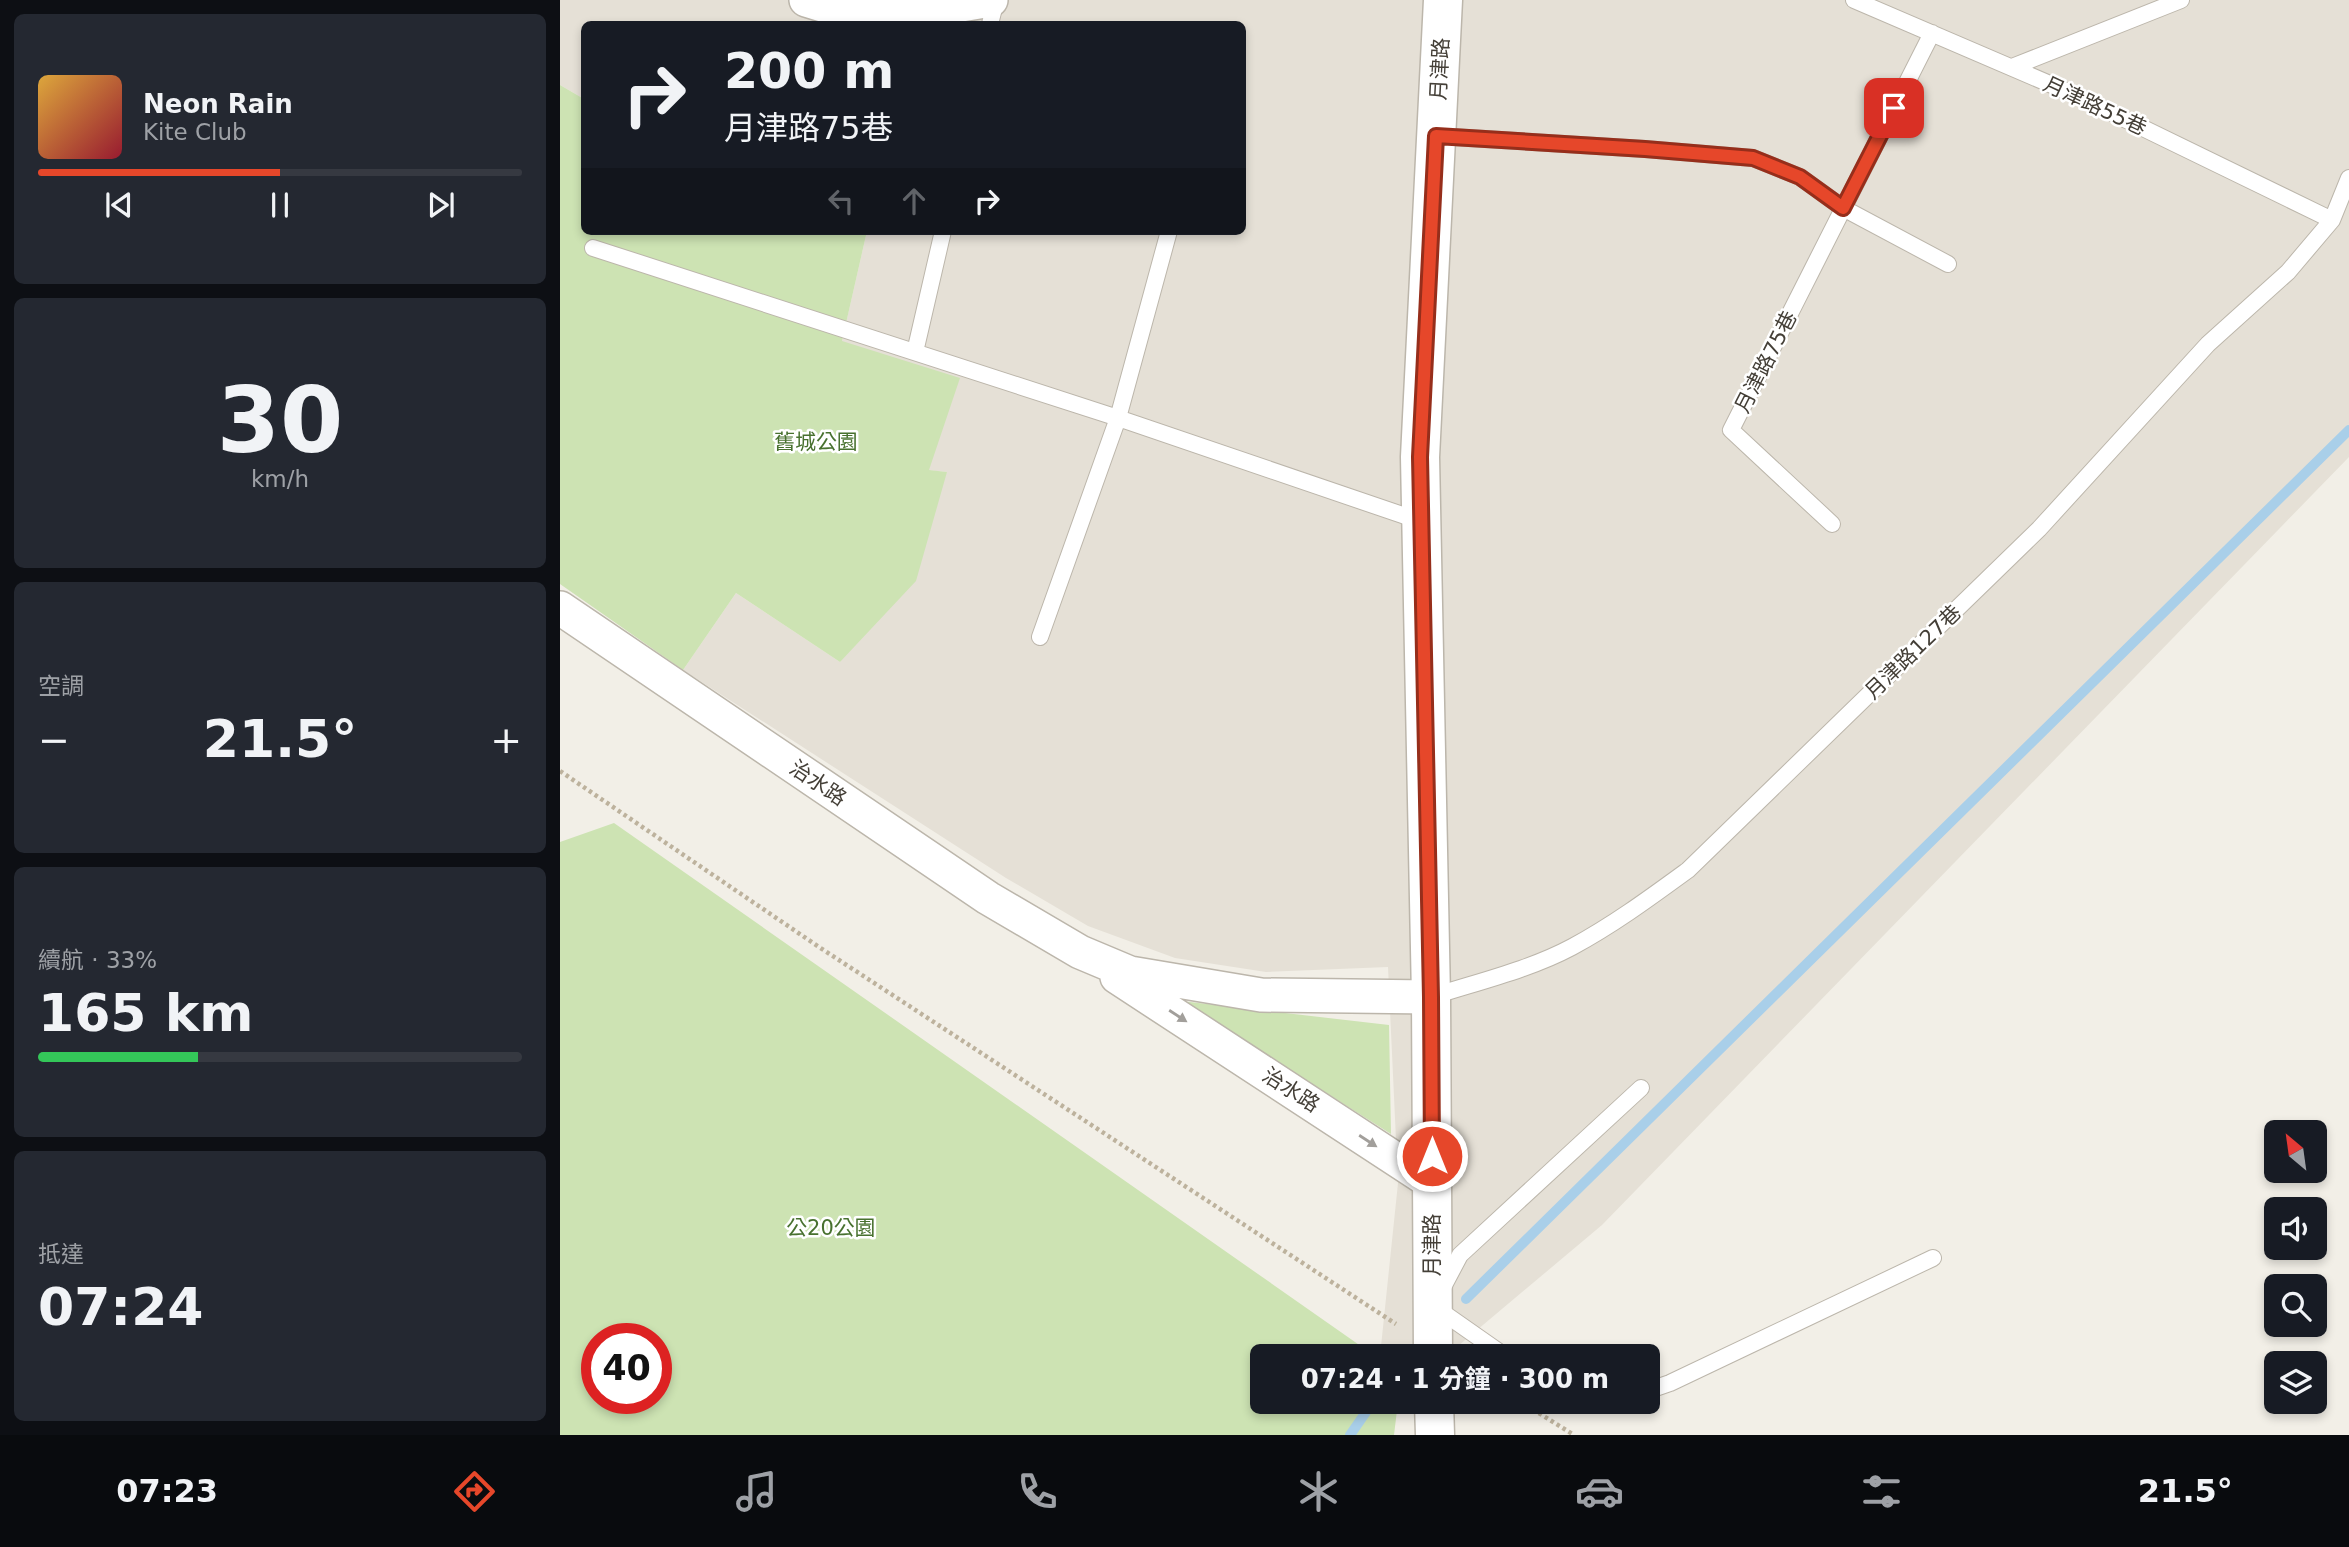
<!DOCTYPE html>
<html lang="zh-TW">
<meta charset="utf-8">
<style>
:root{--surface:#171b24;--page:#242831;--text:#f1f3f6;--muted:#9ea1a6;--line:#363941;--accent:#e6472a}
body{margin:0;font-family:"DejaVu Sans","Noto Sans TC",sans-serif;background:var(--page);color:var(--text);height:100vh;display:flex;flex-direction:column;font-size:26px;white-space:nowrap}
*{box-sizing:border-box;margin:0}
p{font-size:23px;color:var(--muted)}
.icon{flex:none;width:38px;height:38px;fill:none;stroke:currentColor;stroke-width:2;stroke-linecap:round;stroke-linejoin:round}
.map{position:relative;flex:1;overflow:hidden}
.details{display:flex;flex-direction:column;gap:14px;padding:14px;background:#0d0f14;width:560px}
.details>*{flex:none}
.banner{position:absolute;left:21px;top:21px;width:665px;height:214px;border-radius:10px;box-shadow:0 4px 10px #0003;background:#171b24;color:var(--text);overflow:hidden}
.needle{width:46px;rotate:331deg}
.tools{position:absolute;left:1704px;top:1120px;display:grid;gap:14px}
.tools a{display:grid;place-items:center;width:63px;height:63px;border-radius:10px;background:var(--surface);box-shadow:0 4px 10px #0003;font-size:35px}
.speed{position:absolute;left:21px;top:1323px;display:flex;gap:14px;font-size:35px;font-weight:700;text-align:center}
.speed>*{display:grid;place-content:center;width:91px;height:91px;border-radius:50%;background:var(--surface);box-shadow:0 4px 10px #0003;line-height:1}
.speed .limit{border:10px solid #d22;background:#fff;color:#111}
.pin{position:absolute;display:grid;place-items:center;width:60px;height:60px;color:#fff;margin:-30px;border-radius:14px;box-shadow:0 4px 10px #0006}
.me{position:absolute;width:77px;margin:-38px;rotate:0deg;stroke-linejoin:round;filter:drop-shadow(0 0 5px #0008)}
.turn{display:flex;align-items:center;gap:24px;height:147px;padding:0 28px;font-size:32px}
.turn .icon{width:91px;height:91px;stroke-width:2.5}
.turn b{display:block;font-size:49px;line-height:60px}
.lanes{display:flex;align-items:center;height:66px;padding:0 28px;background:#0003;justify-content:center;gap:35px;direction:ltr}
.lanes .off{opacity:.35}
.big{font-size:52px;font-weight:700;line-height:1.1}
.details .tile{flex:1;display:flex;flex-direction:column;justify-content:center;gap:10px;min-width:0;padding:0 24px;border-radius:10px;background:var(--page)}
.details .dial{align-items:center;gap:0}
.dial b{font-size:91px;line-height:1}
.song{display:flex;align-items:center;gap:21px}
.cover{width:84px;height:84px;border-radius:10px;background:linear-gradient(135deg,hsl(40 70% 55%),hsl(350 70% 35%))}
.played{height:7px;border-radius:4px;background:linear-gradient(90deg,var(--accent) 50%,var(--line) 50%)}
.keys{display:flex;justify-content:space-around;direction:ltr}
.heat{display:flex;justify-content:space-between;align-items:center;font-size:38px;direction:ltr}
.charge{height:10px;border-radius:5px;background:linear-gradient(90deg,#34c759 33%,var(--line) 0)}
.trip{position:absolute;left:690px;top:1344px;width:410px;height:70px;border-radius:10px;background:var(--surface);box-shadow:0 4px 10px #0003;font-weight:700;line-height:70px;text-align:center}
.dock{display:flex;height:112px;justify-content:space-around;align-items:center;background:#090b0e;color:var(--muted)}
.dock .icon{width:49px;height:49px}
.dock .current{color:var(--accent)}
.dock b{font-size:32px;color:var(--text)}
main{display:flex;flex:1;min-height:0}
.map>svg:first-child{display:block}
.residential{fill:#e5e0d6}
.green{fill:#cde3b3;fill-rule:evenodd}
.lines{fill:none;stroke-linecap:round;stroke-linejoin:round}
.stream{stroke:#a9cfe9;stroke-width:10}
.service-casing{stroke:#bcb6ab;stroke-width:18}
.minor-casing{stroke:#bcb6ab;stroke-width:36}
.tertiary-casing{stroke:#bcb6ab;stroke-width:41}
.path{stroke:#bdb29d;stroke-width:4.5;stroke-dasharray:3.5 3.5;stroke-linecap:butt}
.service{stroke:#fff;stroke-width:16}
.minor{stroke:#fff;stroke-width:33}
.tertiary{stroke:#fff;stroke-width:38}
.oneway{fill:#a29f9b}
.route-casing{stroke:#962e1b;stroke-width:18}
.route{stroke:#e6472a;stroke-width:12}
.labels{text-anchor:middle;stroke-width:5;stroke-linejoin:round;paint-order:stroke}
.street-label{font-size:21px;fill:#443f37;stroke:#fff}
.park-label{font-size:21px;fill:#48712f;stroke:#fff}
</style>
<main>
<section class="details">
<div class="tile">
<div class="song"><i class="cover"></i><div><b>Neon Rain</b><p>Kite Club</p></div></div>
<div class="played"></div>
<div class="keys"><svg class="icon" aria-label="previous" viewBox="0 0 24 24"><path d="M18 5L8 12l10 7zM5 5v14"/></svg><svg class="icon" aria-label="pause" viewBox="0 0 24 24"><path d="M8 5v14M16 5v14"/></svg><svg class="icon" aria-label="next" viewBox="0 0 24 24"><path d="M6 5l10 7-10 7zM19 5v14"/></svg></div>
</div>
<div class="tile dial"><b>30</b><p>km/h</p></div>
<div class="tile"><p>空調</p>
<div class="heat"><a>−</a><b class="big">21.5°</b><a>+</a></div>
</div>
<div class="tile"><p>續航 · 33%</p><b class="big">165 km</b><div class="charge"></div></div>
<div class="tile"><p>抵達</p><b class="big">07:24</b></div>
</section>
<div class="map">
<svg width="1789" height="1435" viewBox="0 0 1789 1435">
<rect width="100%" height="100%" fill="#f2efe7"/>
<path class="residential" d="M0 0H1789V457L1042 1225 898 1346 879 1356H820L838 1183 828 967 706 972 615 958 528 926 446 878 123 670 176 593 280 662 387 472 344 468 276 367 307 231H682V24H24V99L0 85Z"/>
<path class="green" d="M0 85 24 99V231H307L282 341 400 378 369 470 387 472 356 581 280 662 176 593 123 670 0 584Z
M54 823 815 1356H702V1402H838L834 1435H0V842ZM37 1339H96V1398H37Z
M621 1001 829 1025 831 1134Z"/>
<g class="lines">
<path class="stream" d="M906 1299 1789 430
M790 1435 813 1402"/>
<g class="service-casing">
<path id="service" d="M1294 0 1513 94 1772 220
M430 24 436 0
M1452 67 1621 0
M876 136 1085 149 1193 158 1240 177 1283 208 1388 264
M33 248 558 418 860 521
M355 352 383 231
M1272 524 1171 430 1372 33
M480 637 558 418 609 231
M871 997C917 982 969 970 1012 947 1053 925 1091 897 1128 870L1479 529 1648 344 1728 272 1772 220 1789 178
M882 1289 900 1255 1081 1088
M875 1307 945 1356
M1087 1391 1110 1383 1373 1258
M1038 1402 1045 1404 1051 1402"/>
</g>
<g class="minor-casing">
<path id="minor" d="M246 0 272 8 342 15 431 0
M0 608 428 898 520 952 570 973 701 995 871 997
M557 977 872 1183"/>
</g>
<g class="tertiary-casing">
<path id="tertiary" d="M873 1356 871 997 860 457 883 0
M874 1402 875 1435"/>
</g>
<path class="path" d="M0 771 259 947 836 1324
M961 1402 1014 1435"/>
<use href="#service" class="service"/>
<use href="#minor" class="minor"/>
<use href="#tertiary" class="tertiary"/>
</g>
<defs><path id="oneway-solid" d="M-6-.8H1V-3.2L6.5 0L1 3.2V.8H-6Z" transform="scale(1.75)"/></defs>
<g class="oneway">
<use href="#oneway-solid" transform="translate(618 1016) rotate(33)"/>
<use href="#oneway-solid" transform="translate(808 1141) rotate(33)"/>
</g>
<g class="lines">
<g class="route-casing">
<path id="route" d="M872 1156 871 997 860 457 876 136 1085 149 1193 158 1240 177 1283 208 1334 108"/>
</g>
<use href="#route" class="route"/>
</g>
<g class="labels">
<g class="street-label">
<text transform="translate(880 69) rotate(-87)" y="7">月津路</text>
<text transform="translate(1535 106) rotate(25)" y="7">月津路55巷</text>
<text transform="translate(1206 362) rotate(-63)" y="7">月津路75巷</text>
<text transform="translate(1353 652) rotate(-44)" y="7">月津路127巷</text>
<text transform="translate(258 783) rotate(34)" y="7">治水路</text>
<text transform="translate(731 1090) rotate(33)" y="7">治水路</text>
<text transform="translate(872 1245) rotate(-90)" y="7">月津路</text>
</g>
<g class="park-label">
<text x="256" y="449">舊城公園</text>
<text x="271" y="1235">公20公園</text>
</g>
</g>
</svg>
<div class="tools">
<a><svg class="needle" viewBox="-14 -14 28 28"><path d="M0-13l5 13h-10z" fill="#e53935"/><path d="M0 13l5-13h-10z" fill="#9ea1a6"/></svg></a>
<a><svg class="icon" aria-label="sound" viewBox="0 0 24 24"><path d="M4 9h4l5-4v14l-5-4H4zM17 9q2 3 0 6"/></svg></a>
<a><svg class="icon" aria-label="search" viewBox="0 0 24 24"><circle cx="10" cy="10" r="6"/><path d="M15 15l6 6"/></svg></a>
<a><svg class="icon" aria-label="layers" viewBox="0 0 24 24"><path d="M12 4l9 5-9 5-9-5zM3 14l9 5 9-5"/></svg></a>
</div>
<div class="speed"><div class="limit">40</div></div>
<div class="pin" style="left:1334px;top:108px;background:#d93025"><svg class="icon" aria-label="arrive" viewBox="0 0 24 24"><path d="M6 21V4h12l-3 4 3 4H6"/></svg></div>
<svg class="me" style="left:872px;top:1156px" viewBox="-20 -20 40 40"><circle r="17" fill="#e6472a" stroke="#fff" stroke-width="3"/><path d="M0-11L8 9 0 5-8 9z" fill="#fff"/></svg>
<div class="trip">07:24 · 1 分鐘 · 300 m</div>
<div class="banner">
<div class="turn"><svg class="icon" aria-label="right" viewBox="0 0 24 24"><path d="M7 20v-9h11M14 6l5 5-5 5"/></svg><div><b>200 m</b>月津路75巷</div></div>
<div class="lanes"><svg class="icon off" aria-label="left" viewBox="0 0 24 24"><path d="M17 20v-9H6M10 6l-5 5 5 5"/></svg><svg class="icon off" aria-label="ahead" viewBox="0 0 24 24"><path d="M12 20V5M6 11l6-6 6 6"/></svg><svg class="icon" aria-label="right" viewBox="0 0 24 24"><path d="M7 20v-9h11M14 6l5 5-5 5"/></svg></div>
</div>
</div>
</main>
<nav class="dock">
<b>07:23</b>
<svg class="icon current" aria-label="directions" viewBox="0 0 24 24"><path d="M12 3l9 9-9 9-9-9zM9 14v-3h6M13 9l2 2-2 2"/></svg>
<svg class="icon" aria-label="music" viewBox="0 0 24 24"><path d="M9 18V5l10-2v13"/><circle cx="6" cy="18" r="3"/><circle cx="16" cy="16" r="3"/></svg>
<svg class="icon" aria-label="phone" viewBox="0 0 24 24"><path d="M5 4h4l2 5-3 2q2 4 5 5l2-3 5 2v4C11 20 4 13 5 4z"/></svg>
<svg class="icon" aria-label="climate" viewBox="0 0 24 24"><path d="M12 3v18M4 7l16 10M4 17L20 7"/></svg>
<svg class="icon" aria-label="car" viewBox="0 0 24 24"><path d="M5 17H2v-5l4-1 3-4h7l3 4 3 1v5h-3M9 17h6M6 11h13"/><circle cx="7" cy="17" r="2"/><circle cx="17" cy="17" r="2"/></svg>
<svg class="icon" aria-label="filters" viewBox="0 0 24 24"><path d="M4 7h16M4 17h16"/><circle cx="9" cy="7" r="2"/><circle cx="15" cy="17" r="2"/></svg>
<b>21.5°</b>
</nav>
